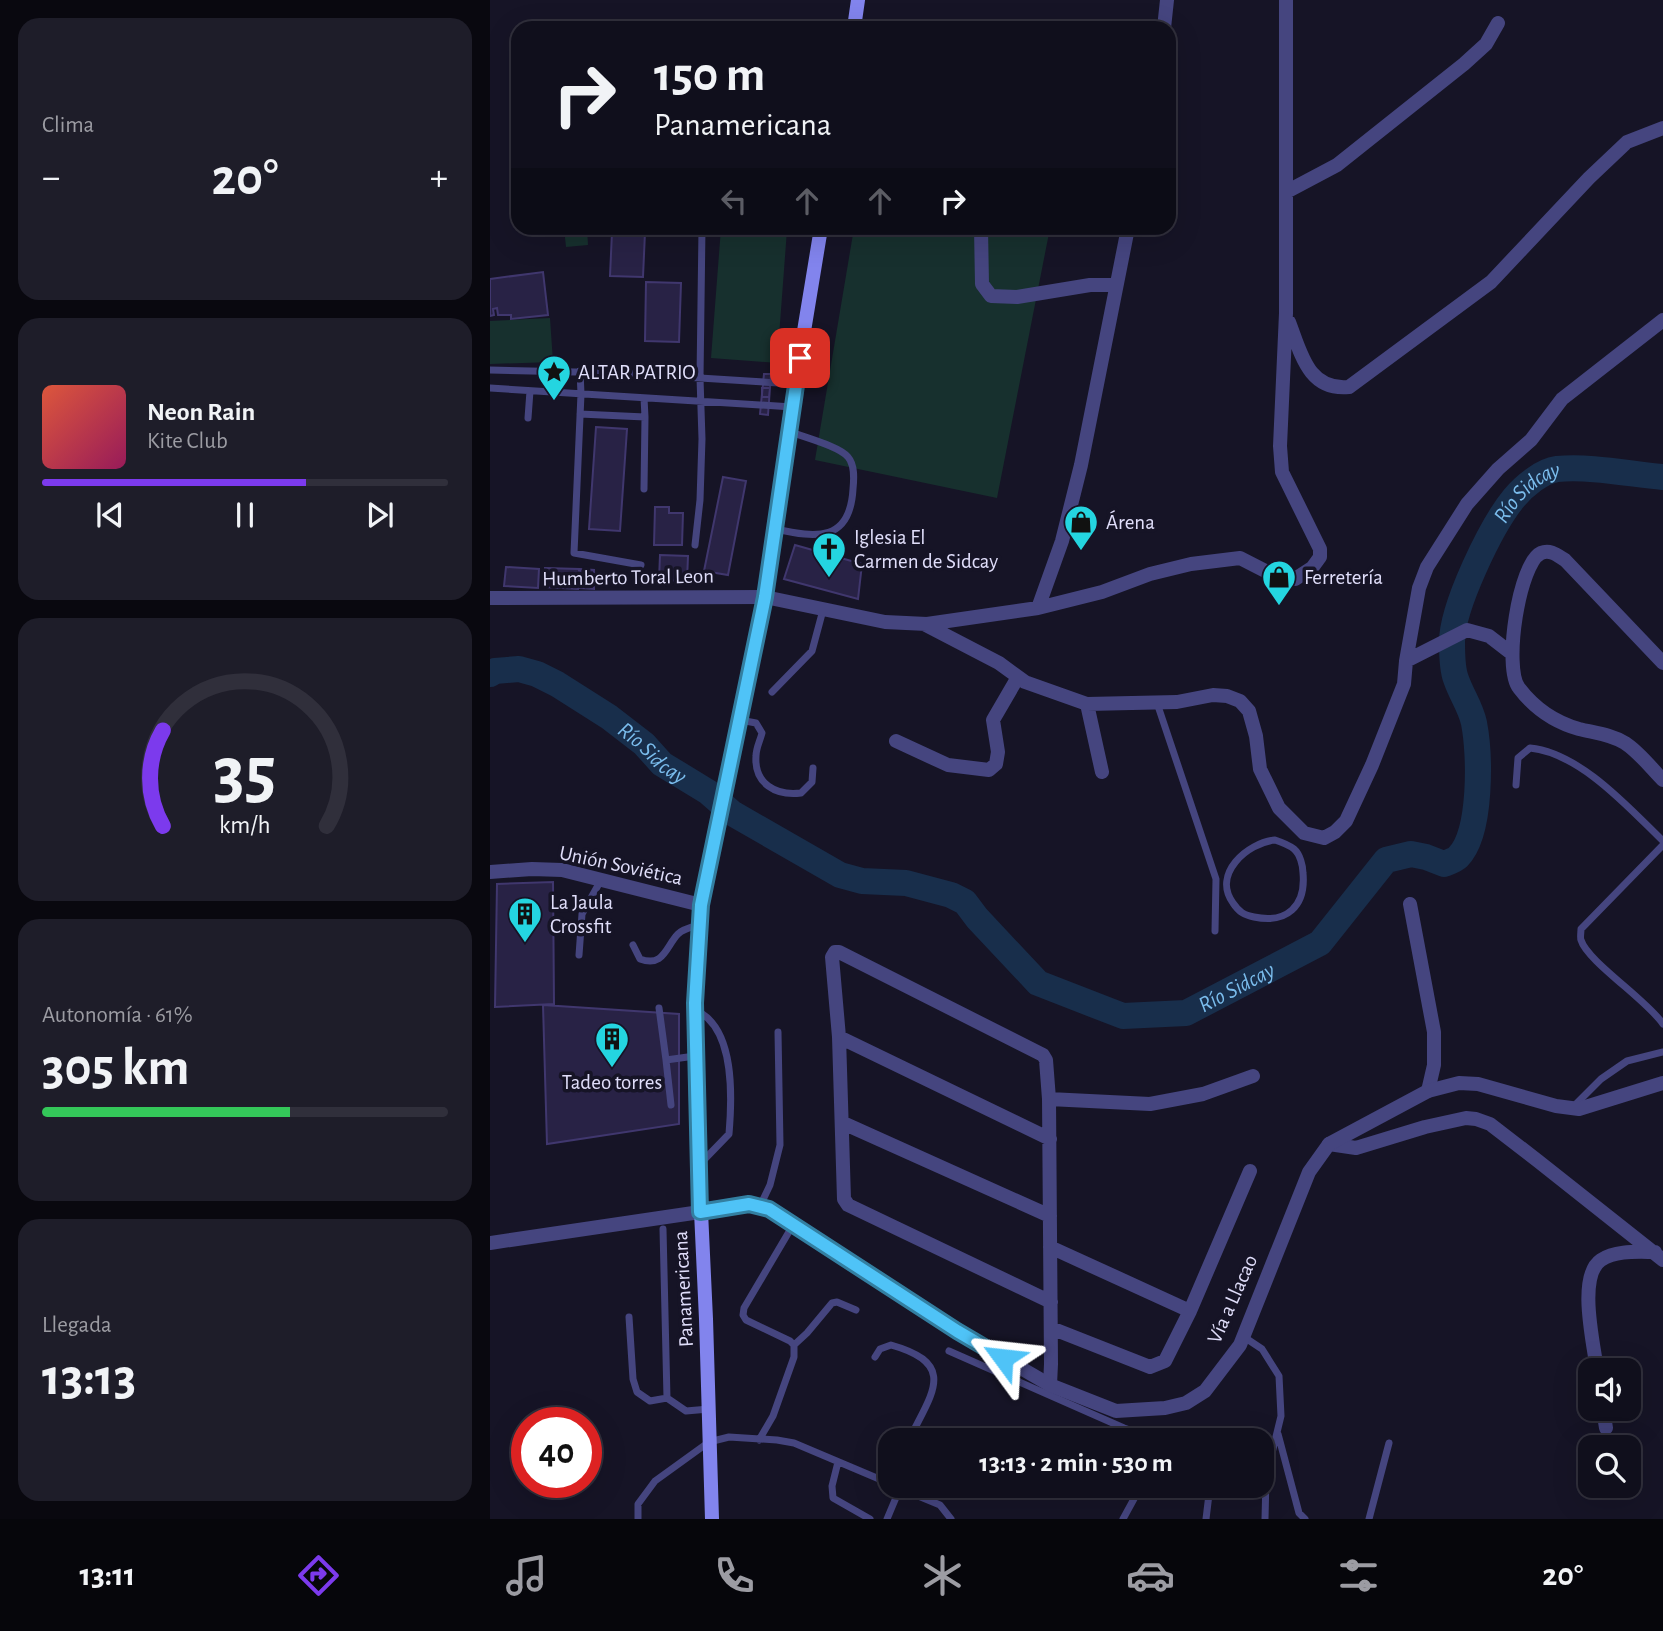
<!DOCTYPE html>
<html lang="es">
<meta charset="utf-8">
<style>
:root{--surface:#100f1c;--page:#1e1d29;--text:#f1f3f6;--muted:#9c9ca3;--line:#302f3b;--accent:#7c3aed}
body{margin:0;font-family:"Alegreya Sans",sans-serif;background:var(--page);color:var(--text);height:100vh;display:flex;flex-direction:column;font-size:26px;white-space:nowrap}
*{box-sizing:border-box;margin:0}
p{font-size:23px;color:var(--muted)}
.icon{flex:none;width:38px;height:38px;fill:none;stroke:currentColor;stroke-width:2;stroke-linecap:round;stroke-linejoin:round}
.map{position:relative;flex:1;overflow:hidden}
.panel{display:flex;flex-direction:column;gap:18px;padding:18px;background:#09080f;width:490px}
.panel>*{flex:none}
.hud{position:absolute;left:21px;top:21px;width:665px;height:214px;border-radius:21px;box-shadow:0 7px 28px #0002,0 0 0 2px var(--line);background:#100f1c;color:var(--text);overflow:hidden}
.tools{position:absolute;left:1088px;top:1358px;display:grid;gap:14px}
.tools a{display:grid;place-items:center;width:63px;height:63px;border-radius:14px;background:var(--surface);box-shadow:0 7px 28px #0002,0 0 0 2px var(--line);font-size:35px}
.speed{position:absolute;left:21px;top:1407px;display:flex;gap:14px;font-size:35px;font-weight:700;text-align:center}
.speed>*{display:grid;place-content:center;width:91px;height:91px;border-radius:50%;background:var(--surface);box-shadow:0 7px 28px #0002,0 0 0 2px var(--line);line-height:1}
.speed .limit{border:10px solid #d22;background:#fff;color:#111}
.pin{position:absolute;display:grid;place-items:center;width:60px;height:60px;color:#fff;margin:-30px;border-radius:14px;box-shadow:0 4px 10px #0006}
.me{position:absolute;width:77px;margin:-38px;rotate:300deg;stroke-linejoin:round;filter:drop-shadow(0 0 5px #0008)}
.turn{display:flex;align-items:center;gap:24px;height:147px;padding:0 28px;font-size:32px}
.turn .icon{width:91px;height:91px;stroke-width:2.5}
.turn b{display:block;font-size:49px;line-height:60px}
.lanes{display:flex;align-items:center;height:66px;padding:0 28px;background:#0003;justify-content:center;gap:35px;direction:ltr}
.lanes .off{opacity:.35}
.big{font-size:52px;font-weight:700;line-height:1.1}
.panel .widget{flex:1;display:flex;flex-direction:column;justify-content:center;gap:10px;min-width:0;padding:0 24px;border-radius:21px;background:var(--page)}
.panel .dial{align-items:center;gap:0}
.dial svg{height:182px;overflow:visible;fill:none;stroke:var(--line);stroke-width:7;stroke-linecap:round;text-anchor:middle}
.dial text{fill:var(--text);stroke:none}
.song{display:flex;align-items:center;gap:21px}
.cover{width:84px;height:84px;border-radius:10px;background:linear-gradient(135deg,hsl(10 70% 55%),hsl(330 70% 35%))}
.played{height:7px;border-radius:4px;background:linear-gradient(90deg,var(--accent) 65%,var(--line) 65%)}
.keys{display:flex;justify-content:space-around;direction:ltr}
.heat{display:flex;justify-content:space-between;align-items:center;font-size:38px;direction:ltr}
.charge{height:10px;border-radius:5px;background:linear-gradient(90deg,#34c759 61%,var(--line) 0)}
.trip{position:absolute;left:388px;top:1428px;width:396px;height:70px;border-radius:21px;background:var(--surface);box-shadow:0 7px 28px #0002,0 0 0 2px var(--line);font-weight:700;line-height:70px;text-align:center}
.tabs{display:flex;height:112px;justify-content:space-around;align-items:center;background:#06060b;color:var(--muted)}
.tabs .icon{width:49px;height:49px}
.tabs .current{color:var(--accent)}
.tabs b{font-size:32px;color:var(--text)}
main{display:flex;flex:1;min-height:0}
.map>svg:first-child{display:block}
.green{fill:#17302e}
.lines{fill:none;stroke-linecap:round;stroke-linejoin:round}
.river{stroke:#182e4b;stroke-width:26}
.building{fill:#282245;stroke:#40376e;stroke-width:2}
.service{stroke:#45457f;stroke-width:7}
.minor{stroke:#45457f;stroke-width:14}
.tertiary{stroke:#45457f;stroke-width:14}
.secondary{stroke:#8284ed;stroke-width:14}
.route-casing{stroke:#337fa1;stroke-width:18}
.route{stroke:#4fc3f7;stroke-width:12}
.labels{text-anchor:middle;stroke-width:7;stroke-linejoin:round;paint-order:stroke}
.poi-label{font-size:21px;fill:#e0defa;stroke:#161426;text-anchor:start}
.street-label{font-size:21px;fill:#e0defa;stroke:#161426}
.water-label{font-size:23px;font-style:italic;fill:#7abcec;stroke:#161426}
</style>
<main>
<section class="panel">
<div class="widget"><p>Clima</p>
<div class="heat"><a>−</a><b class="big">20°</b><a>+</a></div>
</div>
<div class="widget">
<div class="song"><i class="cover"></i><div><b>Neon Rain</b><p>Kite Club</p></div></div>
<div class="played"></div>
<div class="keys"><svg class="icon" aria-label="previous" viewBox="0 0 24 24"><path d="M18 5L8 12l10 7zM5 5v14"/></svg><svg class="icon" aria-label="pause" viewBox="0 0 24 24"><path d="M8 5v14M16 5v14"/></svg><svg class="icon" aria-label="next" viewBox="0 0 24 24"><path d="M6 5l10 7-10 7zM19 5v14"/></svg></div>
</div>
<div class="widget dial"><svg viewBox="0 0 100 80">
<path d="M14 69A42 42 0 1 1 86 69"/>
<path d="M14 69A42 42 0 0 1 14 27" stroke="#7c3aed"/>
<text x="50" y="56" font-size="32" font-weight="700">35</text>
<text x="50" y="72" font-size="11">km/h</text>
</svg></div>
<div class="widget"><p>Autonomía · 61%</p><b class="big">305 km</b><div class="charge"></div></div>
<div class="widget"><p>Llegada</p><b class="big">13:13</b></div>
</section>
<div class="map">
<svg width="1173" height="1519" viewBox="0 0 1173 1519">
<rect width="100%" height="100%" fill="#161426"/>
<path class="green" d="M74 228H97L98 245 76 247Z
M231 228 297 230 287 363 221 358Z
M364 228H560L507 498 325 460Z
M60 318 63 362 0 364V321Z"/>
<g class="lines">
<path class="river" id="s1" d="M0 674 5 671 29 669 47 674 67 684 119 717 154 744 172 764 218 792 242 813 350 875 372 881 416 883 461 895 475 902 487 918 548 983 633 1016 696 1013 830 943 896 860 921 854 936 857 954 864C959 862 965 860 968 857 992 833 990 754 984 723 981 708 971 694 966 679 962 669 962 653 962 642 962 607 1001 526 1024 498 1034 486 1052 471 1067 469 1102 466 1139 474 1173 477"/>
</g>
<path class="building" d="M122 232H155L153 277 120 276Z
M53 272 58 315 21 319V315H8L7 308 3 309 4 315 0 316V279Z
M156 282 191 283 189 342 155 341Z
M274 374H281L278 415 270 414Z
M272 388H280L279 397H272Z
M106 427 137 429 130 531 99 529Z
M233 477 256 481 238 575 214 571Z
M165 507H179V513H193L192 545H164Z
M305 545 372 564 368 599 294 579Z
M170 555 198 556 197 581 169 580Z
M16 567 49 569 48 588 14 586Z
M55 568 89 569 88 589 54 587Z
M90 569 104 570V589L90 588Z
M63 882 64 1004 5 1007 7 884Z
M53 1005 189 1014V1124L57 1144Z"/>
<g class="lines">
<path class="service" d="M0 370 130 373 305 384
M90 371 91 394 84 553 151 565
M0 388 302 407
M90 414 155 417 154 398
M38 418 40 391
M154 489 155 417
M285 529C327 538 360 542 363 489 364 479 365 465 358 457 349 446 313 437 298 431
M205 545 210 500 212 439 210 378 212 228
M282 692 322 651 333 610
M667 703 726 879 725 931
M250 720 266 723 272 733C270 741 266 748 266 756 264 784 286 796 311 793L322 782 323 768
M1026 785 1028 758 1040 748C1090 753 1138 807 1173 841
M785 840C791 842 799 845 804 849 810 854 813 866 813 873 816 906 797 924 764 917 754 915 749 912 743 903 722 874 757 843 785 840Z
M1173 845 1091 929C1091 932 1090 938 1091 940 1097 961 1157 1000 1173 1024
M143 945 150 959C174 968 176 946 188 934 193 929 202 927 209 925
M89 955 92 914 111 880
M169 1008 176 1060 205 1056
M205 1010C246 1027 242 1099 239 1134L209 1165
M176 1060 181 1105
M1082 1108 1111 1079 1137 1061 1173 1052
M270 1206 280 1185 290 1145 288 1032
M173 1229 177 1398 196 1411 219 1409
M139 1317 143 1379 147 1392 160 1401 177 1398
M754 1337 772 1349 789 1376 791 1416 776 1478 775 1519
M304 1345 317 1333 342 1303 347 1302 366 1310
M459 1351 634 1428 655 1435 659 1440
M385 1357 390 1349 401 1345C469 1364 441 1394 419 1440
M788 1434 809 1513 815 1519
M269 1440 283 1416 304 1357V1345L300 1341 256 1320 253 1315 254 1308 303 1225
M348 1462 342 1486 343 1498 380 1519
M404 1486 450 1505 461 1519
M148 1519V1504L165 1481 219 1442 239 1437 287 1440 304 1443 401 1484
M397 1519 410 1488
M633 1519 651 1486
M716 1519 720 1486
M879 1519 899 1443"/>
<path class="minor" d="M674 28 677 0
M798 191 847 165 974 64 996 44 1008 23
M491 228 492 284 501 296 527 297 600 285H626
M799 322C811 353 818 391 859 387L1001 282 1099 178 1137 142 1173 128
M0 598 275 597 395 622 437 624 548 608 572 541 591 465 638 228
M548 608 612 592 660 574 701 564 750 558 789 578 805 579 822 568 830 557V549L792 472 790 446 796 313V0
M434 624 509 663 535 682 597 704 687 702 723 695 737 696 750 701 759 711 766 736 770 769 789 808 814 833 834 838 845 832 856 821 882 765 914 684 916 661 929 588 937 567 977 504 1008 469 1041 440 1072 399 1173 320
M916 661 977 630 999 636 1021 653
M1173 663 1075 560C1067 555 1060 549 1051 553 1029 563 1013 668 1029 688 1045 709 1064 722 1089 729 1105 733 1120 734 1135 743 1149 752 1161 768 1173 780
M597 704 612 772
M406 741 458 765 499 770 506 764 508 752 503 720 528 677
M0 872 42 869 72 870 211 905
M920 904 944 1032V1065L938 1091
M349 1037 560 1139
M559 1099 660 1104 713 1094 763 1076
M353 1123 560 1216
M839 1144 866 1148 935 1127 976 1118 986 1119 1000 1124 1048 1161 1173 1260
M0 1243 210 1212
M560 1247 700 1311
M561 1328 660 1367 675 1361 700 1311 760 1171
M1107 1370C1104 1345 1087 1276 1111 1260 1126 1250 1148 1252 1165 1252
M560 1385 561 1364 559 1099 556 1060 553 1055 349 952H345L342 957 349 1037 354 1199 358 1205 561 1302
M1113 1409 1116 1428"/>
<path class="tertiary" d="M210 1212 259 1204 279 1209 467 1331 560 1385 626 1411 675 1408 696 1403 715 1391 750 1345 819 1172 839 1144 938 1091 969 1083 988 1084 1066 1106 1089 1109 1173 1083"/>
<path class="secondary" d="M364 28 368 0
M222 1519 216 1319 206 1104 205 1003 211 905 275 597 301 410 331 228"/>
</g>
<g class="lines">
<g class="route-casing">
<path id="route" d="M310 358 275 597 211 905 205 1003 210 1212 259 1204 279 1209 467 1331 513 1358"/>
</g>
<use href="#route" class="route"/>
</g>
<defs>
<g id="sight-pin" transform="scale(1.75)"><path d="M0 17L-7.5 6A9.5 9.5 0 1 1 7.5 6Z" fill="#24d5e0" stroke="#161426"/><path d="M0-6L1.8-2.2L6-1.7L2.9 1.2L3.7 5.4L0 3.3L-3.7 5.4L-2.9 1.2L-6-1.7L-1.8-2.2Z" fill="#111"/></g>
<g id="shop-pin" transform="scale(1.75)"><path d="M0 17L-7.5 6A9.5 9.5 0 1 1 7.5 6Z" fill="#24d5e0" stroke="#161426"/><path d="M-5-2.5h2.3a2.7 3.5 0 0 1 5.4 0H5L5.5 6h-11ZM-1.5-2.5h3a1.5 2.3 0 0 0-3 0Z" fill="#111"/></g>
<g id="church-pin" transform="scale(1.75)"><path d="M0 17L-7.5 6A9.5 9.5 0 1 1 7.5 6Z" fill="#24d5e0" stroke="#161426"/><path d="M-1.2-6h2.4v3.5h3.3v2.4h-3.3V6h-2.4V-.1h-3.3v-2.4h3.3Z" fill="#111"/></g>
<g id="building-pin" transform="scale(1.75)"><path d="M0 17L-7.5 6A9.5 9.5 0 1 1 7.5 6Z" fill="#24d5e0" stroke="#161426"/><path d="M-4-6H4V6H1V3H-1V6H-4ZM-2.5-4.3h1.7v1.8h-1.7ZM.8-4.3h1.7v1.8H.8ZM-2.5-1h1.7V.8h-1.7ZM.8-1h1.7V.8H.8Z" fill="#111"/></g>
</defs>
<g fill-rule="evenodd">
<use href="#sight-pin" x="64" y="372"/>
<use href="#shop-pin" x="591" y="522"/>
<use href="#church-pin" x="339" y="549"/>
<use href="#shop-pin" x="789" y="577"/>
<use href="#building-pin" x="35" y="914"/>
<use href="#building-pin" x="122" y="1039"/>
</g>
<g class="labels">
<g class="poi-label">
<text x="88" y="379">ALTAR PATRIO</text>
<text x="616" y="529">Árena</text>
<text x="364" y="544">Iglesia El<tspan x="364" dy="24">Carmen de Sidcay</tspan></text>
<text x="814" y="584">Ferretería</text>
<text x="60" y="909">La Jaula<tspan x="60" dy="24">Crossfit</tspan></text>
<text x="122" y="1089" text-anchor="middle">Tadeo torres</text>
</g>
<g class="street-label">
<text transform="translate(138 577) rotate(-1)" y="7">Humberto Toral Leon</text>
<text transform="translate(131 865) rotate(12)" y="7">Unión Soviética</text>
<text transform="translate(193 1289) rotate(-93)" y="7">Panamericana</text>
<text transform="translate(742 1299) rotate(-66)" y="7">Vía a Llacao</text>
</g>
<g class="water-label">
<text dy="8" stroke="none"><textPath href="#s1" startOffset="1535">Río Sidcay</textPath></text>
<text dy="8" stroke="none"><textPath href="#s1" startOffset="189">Río Sidcay</textPath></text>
<text dy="8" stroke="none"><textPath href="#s1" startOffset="863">Río Sidcay</textPath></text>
</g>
</g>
</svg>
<div class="tools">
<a><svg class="icon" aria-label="sound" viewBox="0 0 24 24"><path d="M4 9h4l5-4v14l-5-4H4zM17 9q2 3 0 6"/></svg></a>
<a><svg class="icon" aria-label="search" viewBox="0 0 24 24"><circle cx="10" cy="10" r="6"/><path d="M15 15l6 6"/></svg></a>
</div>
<div class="speed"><div class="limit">40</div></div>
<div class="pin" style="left:310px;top:358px;background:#d93025"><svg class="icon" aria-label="arrive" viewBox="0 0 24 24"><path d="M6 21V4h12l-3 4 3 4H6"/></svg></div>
<svg class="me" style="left:513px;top:1358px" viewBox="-20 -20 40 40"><path d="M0-17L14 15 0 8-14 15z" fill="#4fc3f7" stroke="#fff" stroke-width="4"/></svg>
<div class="trip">13:13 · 2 min · 530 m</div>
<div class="hud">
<div class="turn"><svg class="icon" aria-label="right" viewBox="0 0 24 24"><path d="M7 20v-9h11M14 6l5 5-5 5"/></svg><div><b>150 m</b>Panamericana</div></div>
<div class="lanes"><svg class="icon off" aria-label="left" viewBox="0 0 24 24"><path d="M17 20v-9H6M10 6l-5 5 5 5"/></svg><svg class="icon off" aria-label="ahead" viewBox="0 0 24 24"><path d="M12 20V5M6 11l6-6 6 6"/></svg><svg class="icon off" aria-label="ahead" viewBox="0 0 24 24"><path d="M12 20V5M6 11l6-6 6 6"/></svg><svg class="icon" aria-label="right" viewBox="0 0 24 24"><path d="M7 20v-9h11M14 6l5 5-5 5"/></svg></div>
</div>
</div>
</main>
<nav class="tabs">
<b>13:11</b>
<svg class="icon current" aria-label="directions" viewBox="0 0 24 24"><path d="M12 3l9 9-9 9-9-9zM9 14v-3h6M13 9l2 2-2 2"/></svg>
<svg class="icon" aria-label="music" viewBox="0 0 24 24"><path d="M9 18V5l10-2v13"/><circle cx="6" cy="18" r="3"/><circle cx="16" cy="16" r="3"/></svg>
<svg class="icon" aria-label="phone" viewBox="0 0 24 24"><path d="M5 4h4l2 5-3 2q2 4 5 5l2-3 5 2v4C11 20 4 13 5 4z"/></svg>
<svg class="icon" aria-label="climate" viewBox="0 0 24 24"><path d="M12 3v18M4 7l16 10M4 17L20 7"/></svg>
<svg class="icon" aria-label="car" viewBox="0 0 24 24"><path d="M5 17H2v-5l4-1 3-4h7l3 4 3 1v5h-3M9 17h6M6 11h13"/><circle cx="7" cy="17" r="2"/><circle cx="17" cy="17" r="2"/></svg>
<svg class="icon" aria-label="filters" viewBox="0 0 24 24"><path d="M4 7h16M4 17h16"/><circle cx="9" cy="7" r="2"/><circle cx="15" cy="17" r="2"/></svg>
<b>20°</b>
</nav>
